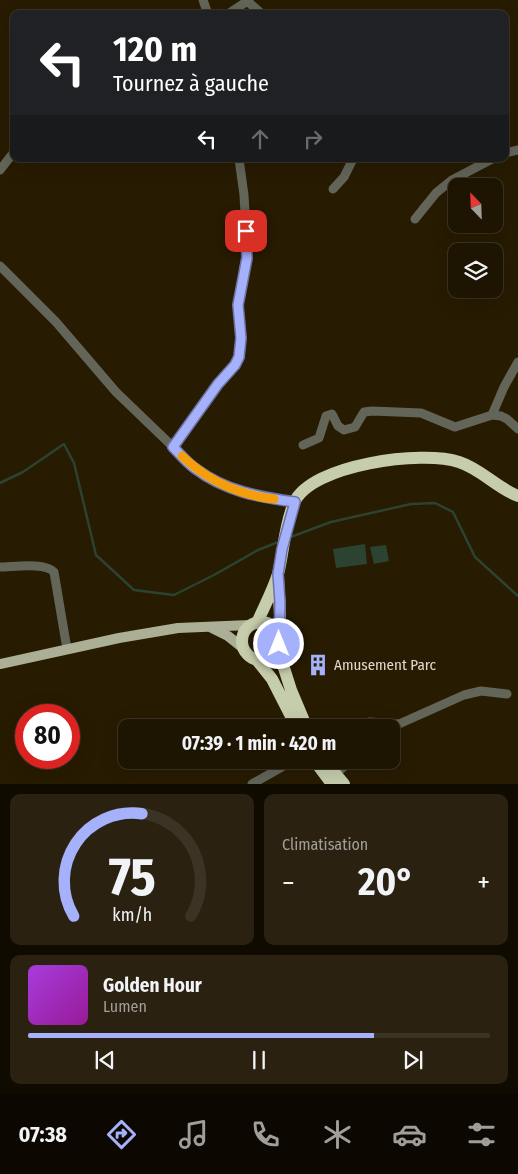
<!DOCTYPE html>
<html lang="fr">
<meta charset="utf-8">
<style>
:root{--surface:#1d1402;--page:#2a2111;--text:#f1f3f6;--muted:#a09e99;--line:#3b3324;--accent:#a6b1fc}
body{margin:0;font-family:"Fira Sans Condensed",sans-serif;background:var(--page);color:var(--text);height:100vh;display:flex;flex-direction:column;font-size:19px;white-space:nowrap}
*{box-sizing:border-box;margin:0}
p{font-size:16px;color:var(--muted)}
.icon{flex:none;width:28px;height:28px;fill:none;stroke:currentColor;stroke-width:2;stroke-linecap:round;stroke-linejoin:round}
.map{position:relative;height:784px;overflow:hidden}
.drawer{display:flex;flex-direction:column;gap:10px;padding:10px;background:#100b01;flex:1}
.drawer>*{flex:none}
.top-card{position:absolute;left:10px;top:10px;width:499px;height:152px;border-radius:10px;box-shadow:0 5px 20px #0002,0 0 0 1px var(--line);background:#202124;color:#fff;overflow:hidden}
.needle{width:32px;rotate:337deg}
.buttons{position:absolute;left:448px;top:178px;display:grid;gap:10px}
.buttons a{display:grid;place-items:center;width:55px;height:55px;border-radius:10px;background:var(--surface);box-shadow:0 5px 20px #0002,0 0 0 1px var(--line);font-size:25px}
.speed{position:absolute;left:15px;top:704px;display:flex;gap:10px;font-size:25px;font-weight:700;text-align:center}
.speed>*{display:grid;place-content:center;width:65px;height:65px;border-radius:50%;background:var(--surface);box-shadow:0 5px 20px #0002,0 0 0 1px var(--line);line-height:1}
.speed .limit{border:8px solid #d22;background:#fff;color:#111}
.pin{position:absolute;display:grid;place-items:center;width:42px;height:42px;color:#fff;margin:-21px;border-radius:10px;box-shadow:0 2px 8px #0006}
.me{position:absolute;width:55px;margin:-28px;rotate:0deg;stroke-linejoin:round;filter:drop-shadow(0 0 4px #0008)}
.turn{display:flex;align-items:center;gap:18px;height:105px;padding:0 20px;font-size:22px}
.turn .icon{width:65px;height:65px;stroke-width:2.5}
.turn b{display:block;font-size:35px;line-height:42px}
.lanes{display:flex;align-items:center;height:48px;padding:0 20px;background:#0003;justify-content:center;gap:25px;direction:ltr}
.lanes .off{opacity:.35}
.big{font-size:38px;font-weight:700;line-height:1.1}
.drawer .widget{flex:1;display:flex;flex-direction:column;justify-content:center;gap:8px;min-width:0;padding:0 18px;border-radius:10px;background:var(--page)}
.drawer .dial{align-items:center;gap:0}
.dial svg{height:130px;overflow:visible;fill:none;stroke:var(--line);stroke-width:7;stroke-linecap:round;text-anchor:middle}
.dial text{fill:var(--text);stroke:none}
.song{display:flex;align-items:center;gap:15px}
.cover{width:60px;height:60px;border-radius:8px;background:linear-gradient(135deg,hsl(280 70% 55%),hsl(300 70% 35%))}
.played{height:5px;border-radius:2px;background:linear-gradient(90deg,var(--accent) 75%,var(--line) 75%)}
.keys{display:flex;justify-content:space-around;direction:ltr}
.heat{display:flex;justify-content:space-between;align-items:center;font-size:28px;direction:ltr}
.drawer .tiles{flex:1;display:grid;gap:10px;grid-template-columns:1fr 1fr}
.widget:last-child{grid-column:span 2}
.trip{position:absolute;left:118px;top:719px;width:282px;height:50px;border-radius:10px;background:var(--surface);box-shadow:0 5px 20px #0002,0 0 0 1px var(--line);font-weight:700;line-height:50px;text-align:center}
.menu{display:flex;height:80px;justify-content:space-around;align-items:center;background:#0c0801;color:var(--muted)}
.menu .icon{width:35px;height:35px}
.menu .active{color:var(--accent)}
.menu b{font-size:22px;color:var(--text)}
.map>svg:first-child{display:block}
.water{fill:#2b4330}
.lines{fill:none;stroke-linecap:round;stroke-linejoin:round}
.stream{stroke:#2b4330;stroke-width:2.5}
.minor{stroke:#636559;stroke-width:9}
.major{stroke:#aaaf95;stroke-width:10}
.highway{stroke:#c6cdad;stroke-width:12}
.route-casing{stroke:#6c73a4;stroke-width:12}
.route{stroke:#a6b1fc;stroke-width:9}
.slow{stroke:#f59e0b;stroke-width:9}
.labels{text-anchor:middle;stroke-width:5;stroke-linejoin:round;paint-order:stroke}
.poi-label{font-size:15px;fill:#e1d9ca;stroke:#271b02;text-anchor:start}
</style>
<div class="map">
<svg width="518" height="784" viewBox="0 0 518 784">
<rect width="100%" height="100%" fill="#271b02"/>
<path class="water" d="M365 544 367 564 336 568 333 549Z
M386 545 389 561 374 564 370 547Z"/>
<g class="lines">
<path class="stream" d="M0 483 23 472 64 444 74 463 96 555 134 590 174 595 214 575 258 550 281 541
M288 538 331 522 411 504 435 503 453 512 475 557 518 596"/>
<path class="minor" d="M203 0 208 14
M247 1 262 14
M228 14 249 0
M505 153 518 150
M0 170 14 152
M333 189 344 177 353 159
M415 219 436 193 452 180 492 159
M0 266 56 322 116 392 195 468C214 481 236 493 259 497 271 500 283 500 295 502
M492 415 504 387 518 362
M303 445 319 438 326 416 332 414 338 426 344 430 355 427 364 412 372 411 421 413 455 427 492 415 501 416 507 419 518 429
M173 447 218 384 235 365 239 357 241 338 238 305 247 249 244 195 239 159
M0 567C13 567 45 562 54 572L67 649
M341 728 370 722 399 724
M391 730 399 724 464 695 481 691 507 694
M335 774 352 760
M252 784 294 760"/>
<path class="major" d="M210 627 228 636 243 648
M0 664 119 638 178 628 250 625"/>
<path class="highway" d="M278 576 280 615 279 634
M242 641a19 19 0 1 1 38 0a19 19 0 1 1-38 0Z
M257 623C264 607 273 590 278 574 284 551 284 526 294 503 311 464 423 450 459 462 481 469 497 488 518 496
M278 649 291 690 307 728
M256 659 272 679 297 728
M314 760 332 784
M324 760 344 784"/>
</g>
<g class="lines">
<g class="route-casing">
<path id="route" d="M246 231 247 258 238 305 241 338 239 357 235 365 218 384 173 447C180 454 187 463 196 469 225 491 259 497 295 502L282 549 278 574 280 602 279 644"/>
</g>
<use href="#route" class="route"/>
<path class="slow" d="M182 456C207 480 239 495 274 499"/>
</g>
<defs>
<g id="building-bare" transform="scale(1.725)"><path d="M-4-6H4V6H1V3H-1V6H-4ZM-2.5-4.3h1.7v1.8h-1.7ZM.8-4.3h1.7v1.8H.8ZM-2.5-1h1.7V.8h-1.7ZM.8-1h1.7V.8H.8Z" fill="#a6b1fc" stroke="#271b02" stroke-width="2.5" paint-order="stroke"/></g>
</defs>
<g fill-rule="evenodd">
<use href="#building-bare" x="318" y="665"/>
</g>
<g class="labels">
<g class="poi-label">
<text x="334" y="670">Amusement Parc</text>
</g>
</g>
</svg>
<div class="buttons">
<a><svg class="needle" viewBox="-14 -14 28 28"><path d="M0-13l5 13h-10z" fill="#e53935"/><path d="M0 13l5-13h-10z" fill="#a09e99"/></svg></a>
<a><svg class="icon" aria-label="layers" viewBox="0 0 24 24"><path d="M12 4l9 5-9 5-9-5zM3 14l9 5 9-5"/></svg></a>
</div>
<div class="speed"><div class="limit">80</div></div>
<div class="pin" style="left:246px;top:231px;background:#d93025"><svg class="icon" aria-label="arrive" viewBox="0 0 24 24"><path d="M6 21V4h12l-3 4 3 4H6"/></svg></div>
<svg class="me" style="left:279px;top:644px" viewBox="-20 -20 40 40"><circle r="17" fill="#a6b1fc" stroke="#fff" stroke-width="3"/><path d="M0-11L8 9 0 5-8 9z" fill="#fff"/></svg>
<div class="trip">07:39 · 1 min · 420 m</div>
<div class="top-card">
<div class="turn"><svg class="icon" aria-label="left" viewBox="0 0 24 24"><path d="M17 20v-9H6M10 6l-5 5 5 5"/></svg><div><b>120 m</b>Tournez à gauche</div></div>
<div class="lanes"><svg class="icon" aria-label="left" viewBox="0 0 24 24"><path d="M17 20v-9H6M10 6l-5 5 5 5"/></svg><svg class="icon off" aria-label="ahead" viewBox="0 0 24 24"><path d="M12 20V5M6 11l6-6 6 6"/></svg><svg class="icon off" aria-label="right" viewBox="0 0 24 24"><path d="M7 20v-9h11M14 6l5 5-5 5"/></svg></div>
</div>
</div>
<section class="drawer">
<div class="tiles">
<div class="widget dial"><svg viewBox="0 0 100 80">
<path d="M14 69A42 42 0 1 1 86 69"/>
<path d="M14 69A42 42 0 0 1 56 6" stroke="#a6b1fc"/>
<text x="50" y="56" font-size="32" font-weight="700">75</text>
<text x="50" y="72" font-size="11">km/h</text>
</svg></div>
<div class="widget"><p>Climatisation</p>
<div class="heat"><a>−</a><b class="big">20°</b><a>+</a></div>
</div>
<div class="widget">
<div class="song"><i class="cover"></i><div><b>Golden Hour</b><p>Lumen</p></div></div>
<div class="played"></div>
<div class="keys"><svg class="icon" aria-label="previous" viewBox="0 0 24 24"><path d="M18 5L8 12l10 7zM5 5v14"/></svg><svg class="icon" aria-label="pause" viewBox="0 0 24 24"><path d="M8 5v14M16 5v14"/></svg><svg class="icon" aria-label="next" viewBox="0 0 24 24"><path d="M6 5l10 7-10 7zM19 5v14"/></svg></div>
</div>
</div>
</section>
<nav class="menu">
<b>07:38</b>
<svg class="icon active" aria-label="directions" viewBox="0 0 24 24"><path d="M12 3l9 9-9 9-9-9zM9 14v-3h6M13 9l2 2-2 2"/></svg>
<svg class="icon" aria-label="music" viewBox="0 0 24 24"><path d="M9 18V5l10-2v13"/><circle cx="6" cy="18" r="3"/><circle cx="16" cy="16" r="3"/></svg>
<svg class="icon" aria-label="phone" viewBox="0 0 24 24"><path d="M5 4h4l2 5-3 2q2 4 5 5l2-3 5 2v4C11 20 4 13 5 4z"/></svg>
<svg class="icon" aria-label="climate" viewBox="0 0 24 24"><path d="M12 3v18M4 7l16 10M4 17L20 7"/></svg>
<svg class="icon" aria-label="car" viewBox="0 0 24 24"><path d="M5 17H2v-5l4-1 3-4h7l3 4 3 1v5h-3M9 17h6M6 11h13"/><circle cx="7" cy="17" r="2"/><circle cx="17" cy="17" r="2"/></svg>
<svg class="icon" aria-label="filters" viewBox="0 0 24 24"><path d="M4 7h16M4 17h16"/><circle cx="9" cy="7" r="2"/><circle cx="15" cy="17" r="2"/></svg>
</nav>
